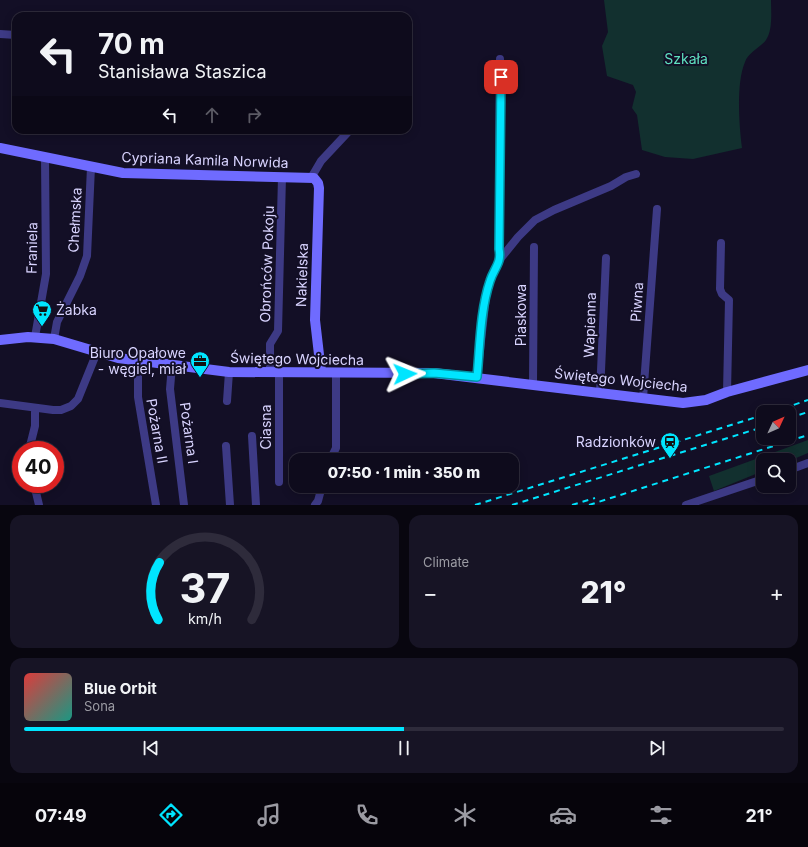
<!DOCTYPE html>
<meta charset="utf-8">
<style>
:root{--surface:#0e0b1c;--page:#171425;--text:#f1f3f6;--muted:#9b9ba3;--line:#2e2b3b;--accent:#00e5ff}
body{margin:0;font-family:Inter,sans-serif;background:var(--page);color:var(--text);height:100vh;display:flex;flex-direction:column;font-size:15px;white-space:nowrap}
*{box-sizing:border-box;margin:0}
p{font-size:13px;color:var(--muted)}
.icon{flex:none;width:22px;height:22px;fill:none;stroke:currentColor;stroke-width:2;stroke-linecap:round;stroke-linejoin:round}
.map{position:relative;height:505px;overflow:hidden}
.panel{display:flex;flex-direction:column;gap:10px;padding:10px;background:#08060f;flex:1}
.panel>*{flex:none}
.top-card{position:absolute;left:12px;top:12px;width:400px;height:122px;border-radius:12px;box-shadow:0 2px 10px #0003,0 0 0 1px var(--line);background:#0e0b1c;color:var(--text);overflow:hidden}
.needle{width:26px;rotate:46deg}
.fabs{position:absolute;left:756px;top:405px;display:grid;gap:8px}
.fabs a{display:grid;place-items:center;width:40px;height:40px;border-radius:8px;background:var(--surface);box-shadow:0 2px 10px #0003,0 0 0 1px var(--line);font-size:20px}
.speed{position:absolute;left:12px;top:441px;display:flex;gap:8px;font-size:20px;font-weight:700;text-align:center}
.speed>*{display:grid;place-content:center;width:52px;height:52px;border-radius:50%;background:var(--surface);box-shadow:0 2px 10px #0003,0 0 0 1px var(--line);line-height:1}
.speed .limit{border:6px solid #d22;background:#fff;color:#111}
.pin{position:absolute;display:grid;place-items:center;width:34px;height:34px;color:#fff;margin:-17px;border-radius:8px;box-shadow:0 2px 6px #0006}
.me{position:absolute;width:44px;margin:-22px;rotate:88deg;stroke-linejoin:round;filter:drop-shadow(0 0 3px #0008)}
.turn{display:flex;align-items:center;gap:14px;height:84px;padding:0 20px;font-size:18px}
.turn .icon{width:52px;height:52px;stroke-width:2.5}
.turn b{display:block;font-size:28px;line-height:34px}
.lanes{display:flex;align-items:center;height:38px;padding:0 20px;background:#0003;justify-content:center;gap:20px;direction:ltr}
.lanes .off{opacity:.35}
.big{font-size:30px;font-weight:800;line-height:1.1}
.panel .widget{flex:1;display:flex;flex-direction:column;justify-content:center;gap:6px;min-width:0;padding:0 14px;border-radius:12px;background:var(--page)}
.panel .dial{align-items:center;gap:0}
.dial svg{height:104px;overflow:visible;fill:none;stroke:var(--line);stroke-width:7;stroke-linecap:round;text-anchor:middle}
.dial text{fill:var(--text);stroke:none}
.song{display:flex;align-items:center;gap:12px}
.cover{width:48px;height:48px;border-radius:6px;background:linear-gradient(135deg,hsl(0 70% 55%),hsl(170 70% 35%))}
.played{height:4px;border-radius:2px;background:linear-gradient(90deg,var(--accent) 50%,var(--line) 50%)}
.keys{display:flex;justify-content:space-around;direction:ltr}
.heat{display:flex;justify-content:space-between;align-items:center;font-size:22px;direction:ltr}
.panel .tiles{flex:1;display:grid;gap:10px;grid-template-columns:1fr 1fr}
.widget:last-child{grid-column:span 2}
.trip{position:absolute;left:289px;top:453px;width:230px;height:40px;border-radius:12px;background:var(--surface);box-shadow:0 2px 10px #0003,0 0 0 1px var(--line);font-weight:800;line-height:40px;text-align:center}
.tab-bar{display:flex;height:64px;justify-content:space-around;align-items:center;background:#06040b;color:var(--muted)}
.tab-bar .icon{width:28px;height:28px}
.tab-bar .selected{color:var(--accent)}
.tab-bar b{font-size:18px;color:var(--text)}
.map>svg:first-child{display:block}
.green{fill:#12302f}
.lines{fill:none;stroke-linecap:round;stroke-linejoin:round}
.street{stroke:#3d3a85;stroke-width:8}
.secondary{stroke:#6f6bff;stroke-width:10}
.rail{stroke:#00e5ff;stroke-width:2;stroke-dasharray:6 5;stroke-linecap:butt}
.route-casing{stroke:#0095a6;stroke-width:10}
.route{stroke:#00e5ff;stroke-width:7}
.labels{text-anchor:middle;stroke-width:4;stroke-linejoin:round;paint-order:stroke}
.park-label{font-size:14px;fill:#5fe0c0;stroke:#130f26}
.street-label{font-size:14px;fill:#d9d4ff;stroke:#130f26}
.poi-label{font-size:14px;fill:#d9d4ff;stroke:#130f26;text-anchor:end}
</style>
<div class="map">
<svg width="808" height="505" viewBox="0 0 808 505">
<rect width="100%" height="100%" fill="#130f26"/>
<path class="green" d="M604 0H771C771 11 773 30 766 40 761 47 748 53 745 62 736 83 739 125 742 148L693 159 665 157 642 150 637 115 632 108 636 92 633 85 607 76 602 46 608 32Z
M808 440V453L789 461 763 460V471L714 491 709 476Z"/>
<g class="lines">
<path class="street" d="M0 34 16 35
M500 59 499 249 501 258
M311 178 321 161 350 130
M721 243 720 289 722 294 729 300 727 392
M35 337 46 274 45 157
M54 339 57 322 80 276 87 256 91 167
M138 361V397L156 505
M172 365 170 389 184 505
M270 373V344L278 331 282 177
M477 377 486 296 490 280 501 258 518 237 535 220 554 210 611 186 626 177 636 174
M533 384 534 247
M600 393 606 258
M643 398 657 209
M227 401 229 372
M0 403 53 410H61L71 406 78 399 97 352
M252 436 256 505
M226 446 230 505
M29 450 35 426V408
M330 460 336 448V374
M789 470 808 463
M279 482V373
M34 484 39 505
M315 505 318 501 322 486
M686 505 763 479"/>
<path class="secondary" d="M0 148 123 173 314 178 318 183 319 188 315 320 321 372
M0 340 28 337 54 339 118 358 229 372 434 373 683 403 706 400 727 392 808 370"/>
<path class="rail" d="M773 412 808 400
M789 418 808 412
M475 505 763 415
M512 505 763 427
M572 505 595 498
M589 505 808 435"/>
</g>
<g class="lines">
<g class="route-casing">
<path id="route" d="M405 374 434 373 477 377C480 346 480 311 490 281 494 268 502 263 499 249L501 77"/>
</g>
<use href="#route" class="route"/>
</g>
<defs>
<g id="supermarket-pin" transform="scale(1)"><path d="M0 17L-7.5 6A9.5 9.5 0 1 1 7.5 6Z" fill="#00e5ff" stroke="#130f26"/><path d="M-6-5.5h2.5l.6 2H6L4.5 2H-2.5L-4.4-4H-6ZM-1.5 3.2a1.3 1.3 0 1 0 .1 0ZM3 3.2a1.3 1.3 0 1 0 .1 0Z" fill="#111"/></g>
<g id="office-pin" transform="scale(1)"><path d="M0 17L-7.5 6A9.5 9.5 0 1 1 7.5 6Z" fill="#00e5ff" stroke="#130f26"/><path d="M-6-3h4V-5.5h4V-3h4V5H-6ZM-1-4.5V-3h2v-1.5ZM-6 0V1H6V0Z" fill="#111"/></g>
<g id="station-pin" transform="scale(1)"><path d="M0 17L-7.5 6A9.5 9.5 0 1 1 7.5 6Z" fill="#00e5ff" stroke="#130f26"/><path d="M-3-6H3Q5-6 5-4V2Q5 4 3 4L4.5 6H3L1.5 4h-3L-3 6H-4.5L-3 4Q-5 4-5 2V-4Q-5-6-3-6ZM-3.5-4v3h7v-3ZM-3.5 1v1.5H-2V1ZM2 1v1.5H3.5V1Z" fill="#111"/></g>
</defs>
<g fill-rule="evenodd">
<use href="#supermarket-pin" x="42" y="310"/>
<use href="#office-pin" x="200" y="361"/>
<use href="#station-pin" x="670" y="442"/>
</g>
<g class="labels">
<g class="park-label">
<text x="686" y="64">Szkała</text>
</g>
<g class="street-label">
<text transform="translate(205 160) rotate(2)" y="5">Cypriana Kamila Norwida</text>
<text transform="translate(75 220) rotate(-87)" y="5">Chełmska</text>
<text transform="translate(32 248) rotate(-89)" y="5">Franiela</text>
<text transform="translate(267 264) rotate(-88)" y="5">Obrońców Pokoju</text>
<text transform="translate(302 275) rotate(-88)" y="5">Nakielska</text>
<text transform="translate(637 302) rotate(-86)" y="5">Piwna</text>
<text transform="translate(521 315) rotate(-90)" y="5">Piaskowa</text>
<text transform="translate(590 325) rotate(-88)" y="5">Wapienna</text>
<text transform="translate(297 359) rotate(1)" y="5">Świętego Wojciecha</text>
<text transform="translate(621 380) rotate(6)" y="5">Świętego Wojciecha</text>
<text transform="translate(266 427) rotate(-90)" y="5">Ciasna</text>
<text transform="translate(157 431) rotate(80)" y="5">Pożarna II</text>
<text transform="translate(189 433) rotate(82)" y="5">Pożarna I</text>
</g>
<g class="poi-label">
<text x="56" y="315" text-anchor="start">Żabka</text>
<text x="186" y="358">Biuro Opałowe<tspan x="186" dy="16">- węgiel, miał</tspan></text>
<text x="656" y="447">Radzionków</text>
</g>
</g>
</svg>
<div class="fabs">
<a><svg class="needle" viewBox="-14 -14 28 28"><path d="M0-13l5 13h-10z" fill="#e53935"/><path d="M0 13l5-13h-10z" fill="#9b9ba3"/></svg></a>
<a><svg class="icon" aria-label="search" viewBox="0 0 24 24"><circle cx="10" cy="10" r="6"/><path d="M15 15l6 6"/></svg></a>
</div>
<div class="speed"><div class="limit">40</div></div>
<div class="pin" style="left:501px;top:77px;background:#d93025"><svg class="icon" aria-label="arrive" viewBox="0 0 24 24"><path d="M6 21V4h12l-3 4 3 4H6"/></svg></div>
<svg class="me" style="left:405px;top:374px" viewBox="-20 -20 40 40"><path d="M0-17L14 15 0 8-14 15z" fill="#00e5ff" stroke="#fff" stroke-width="4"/></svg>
<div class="trip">07:50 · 1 min · 350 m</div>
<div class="top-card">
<div class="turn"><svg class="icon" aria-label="left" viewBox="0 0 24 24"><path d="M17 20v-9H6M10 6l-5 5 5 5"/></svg><div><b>70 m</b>Stanisława Staszica</div></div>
<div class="lanes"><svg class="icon" aria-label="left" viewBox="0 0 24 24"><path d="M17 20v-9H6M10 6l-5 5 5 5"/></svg><svg class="icon off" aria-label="ahead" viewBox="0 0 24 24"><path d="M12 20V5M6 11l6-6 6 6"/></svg><svg class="icon off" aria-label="right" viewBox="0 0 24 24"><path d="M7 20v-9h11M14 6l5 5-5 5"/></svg></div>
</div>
</div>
<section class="panel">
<div class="tiles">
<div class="widget dial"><svg viewBox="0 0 100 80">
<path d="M14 69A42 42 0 1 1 86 69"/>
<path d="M14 69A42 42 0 0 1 15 25" stroke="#00e5ff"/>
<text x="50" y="56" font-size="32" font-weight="700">37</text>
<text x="50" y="72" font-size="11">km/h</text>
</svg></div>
<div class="widget"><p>Climate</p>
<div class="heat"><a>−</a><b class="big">21°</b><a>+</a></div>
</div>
<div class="widget">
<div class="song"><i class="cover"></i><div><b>Blue Orbit</b><p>Sona</p></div></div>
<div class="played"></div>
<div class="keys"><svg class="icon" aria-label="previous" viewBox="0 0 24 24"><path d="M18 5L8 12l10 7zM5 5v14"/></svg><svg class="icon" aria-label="pause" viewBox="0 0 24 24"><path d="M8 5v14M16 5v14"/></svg><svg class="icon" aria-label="next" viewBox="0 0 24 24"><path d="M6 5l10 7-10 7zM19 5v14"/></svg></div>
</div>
</div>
</section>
<nav class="tab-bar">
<b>07:49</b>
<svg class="icon selected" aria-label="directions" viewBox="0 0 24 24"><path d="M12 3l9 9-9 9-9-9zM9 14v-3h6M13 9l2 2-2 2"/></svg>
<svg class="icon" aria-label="music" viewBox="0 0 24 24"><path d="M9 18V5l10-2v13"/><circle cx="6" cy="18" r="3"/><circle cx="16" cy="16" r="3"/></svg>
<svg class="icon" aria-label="phone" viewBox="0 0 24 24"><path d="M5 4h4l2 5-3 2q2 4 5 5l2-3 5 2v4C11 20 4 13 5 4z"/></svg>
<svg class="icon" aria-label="climate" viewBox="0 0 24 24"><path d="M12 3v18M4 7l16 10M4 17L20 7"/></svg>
<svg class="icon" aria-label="car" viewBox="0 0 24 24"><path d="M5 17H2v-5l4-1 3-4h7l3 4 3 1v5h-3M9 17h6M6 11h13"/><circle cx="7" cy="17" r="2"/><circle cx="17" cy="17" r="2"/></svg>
<svg class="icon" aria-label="filters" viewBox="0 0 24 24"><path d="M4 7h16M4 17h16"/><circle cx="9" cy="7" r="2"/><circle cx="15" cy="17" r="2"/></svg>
<b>21°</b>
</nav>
